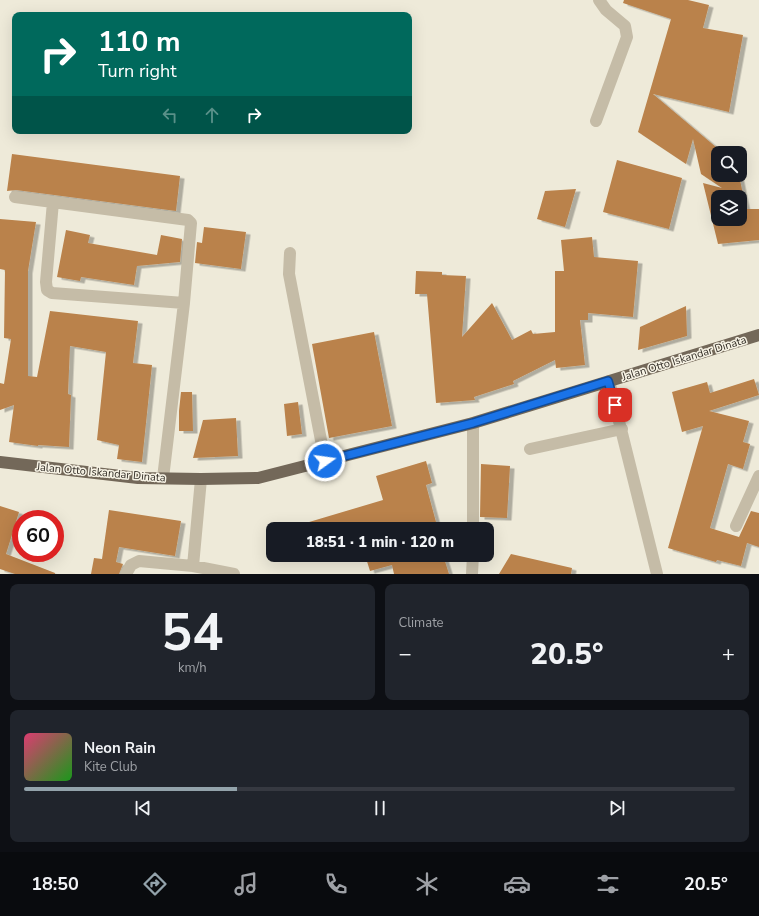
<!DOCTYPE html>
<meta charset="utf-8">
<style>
:root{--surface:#171b24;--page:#20242c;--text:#f1f3f6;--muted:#9ea1a6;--line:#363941;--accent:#93a3ab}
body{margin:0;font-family:"Nunito Sans",sans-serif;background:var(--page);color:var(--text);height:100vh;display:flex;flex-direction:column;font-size:15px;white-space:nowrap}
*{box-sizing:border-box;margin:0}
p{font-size:13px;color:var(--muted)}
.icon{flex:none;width:22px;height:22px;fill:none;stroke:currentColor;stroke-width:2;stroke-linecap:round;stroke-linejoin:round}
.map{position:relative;height:574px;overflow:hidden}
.details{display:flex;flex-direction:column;gap:10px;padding:10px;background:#0d0f14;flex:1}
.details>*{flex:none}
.hud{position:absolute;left:12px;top:12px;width:400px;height:122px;border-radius:8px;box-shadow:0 4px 16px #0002;background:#00695c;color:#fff;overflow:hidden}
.controls{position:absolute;left:711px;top:146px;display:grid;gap:8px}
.controls a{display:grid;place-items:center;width:36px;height:36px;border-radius:8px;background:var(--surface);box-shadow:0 4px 16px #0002;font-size:20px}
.speed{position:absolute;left:12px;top:510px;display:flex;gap:8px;font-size:20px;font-weight:700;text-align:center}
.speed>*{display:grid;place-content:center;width:52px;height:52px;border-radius:50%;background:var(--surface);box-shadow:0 4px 16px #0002;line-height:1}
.speed .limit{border:6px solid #d22;background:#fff;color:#111}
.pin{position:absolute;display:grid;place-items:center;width:34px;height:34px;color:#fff;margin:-17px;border-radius:8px;box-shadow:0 2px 6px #0006}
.me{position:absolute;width:44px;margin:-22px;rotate:76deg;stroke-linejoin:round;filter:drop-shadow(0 0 3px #0008)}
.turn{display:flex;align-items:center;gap:14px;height:84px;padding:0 20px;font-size:18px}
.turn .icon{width:52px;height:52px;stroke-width:2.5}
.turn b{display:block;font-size:28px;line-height:34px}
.lanes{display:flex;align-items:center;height:38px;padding:0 20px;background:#0003;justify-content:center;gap:20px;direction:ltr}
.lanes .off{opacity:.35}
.big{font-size:30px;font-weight:800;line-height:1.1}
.details .widget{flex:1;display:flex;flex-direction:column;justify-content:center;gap:6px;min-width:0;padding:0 14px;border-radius:8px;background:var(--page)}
.details .dial{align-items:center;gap:0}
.dial b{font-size:52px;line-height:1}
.song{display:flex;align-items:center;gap:12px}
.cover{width:48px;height:48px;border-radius:6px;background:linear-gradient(135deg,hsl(340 70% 55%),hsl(120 70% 35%))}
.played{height:4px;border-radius:2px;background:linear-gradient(90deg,var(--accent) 30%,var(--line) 30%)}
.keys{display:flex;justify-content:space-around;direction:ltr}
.heat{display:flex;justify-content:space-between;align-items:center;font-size:22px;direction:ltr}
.details .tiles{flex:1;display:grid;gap:10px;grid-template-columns:1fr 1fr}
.widget:last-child{grid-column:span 2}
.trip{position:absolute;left:266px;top:522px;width:228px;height:40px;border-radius:8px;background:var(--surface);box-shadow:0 4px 16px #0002;font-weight:800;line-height:40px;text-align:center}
.tab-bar{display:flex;height:64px;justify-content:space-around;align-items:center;background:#090b0e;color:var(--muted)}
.tab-bar .icon{width:28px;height:28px}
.tab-bar .active{color:var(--accent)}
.tab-bar b{font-size:18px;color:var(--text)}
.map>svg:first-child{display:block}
.building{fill:#ba824b;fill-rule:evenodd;filter:url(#shadow)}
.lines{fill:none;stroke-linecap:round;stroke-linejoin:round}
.minor{stroke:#c5bca7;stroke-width:12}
.major{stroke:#736859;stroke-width:12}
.route-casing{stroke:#114b97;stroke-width:10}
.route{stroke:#1a73e8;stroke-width:7}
.labels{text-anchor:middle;stroke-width:3;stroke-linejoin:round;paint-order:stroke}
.street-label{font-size:11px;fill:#322d26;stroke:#f7f3e5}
</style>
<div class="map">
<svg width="759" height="574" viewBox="0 0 759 574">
<defs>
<filter id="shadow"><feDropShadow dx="4.5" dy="2.5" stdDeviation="0" flood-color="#0004"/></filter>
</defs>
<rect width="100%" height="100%" fill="#eeead9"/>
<path class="building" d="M624 0H688L709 5 703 28 743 35 729 112 653 94 723 153H718V175H739L746 209H759V240L718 244 703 183 722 188 701 174 693 139 686 164 638 132 671 19 623 3ZM718 197H740V219H718Z
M12 154 180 176 176 211 16 190 7 191Z
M617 160 682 178 669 229 603 212Z
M576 189 565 227 537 219 545 191Z
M0 219 36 222 28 271V376L37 377 50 311 138 321 133 363 152 365 142 462 117 459 119 445 97 440 106 352 70 346 68 394 71 395 69 447 38 445V446L9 442 14 405 0 410V383L4 384 11 339 4 338 5 270 0 269Z
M204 227 246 232 241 269 195 263 197 242 202 243Z
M66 230 90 235 88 243 157 255 161 235 182 239 180 262 137 266 134 285 81 277 80 281 57 277Z
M592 237 594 257 638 261 633 317 588 313V320H580L585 365 556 368 555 360 513 381 514 384 474 397 475 400 436 403 427 294H415L416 271 442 272V275L466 276 462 337 492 303 512 340 531 330 533 334 555 332V271H564L561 240Z
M686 306 687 336 638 350 640 327Z
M374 332 392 426 329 438 312 344Z
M754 379 759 395 709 411 749 421 743 442 750 444 743 469 728 464 710 528 739 537 751 511 759 513V547L747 543 741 566 717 560 716 562 668 548 703 426 682 432 672 392 707 382 710 393Z
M181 392H192L193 431H179V411Z
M298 402 302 434 287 436 284 404Z
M236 418 238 456 193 458 203 420Z
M426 461 432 483 426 485 436 522 414 529H300L299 525 383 500 376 476Z
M481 464 510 466 507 518 480 517Z
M0 506 19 512 6 554 55 573V574H15L0 569Z
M109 510 181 521 175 556 119 547 116 562 123 564 119 574H91L94 558 102 559Z
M511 554 572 568 571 574H499Z
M365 555H443L449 574H394L392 565 370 571Z"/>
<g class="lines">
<path class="minor" d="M596 121 627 37 625 26 606 10 599 0
M15 197 188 220 191 223 184 303 163 478
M53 202 46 282 47 290 52 293 184 303
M290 253 289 274 325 461
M609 381 657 574
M530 449 622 429
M201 479 193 566 234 574
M736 526 759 476
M473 529V423
M126 574 131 565 139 561 193 566
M472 574 473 555"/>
<path class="major" d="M0 462 138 478 201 479 258 478 473 423 759 335"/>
</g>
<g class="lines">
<g class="route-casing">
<path id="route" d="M325 461 473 423 608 381 615 405"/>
</g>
<use href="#route" class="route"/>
</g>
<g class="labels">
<g class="street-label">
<text transform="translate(684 358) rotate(-17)" y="4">Jalan Otto Iskandar Dinata</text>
<text transform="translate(101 472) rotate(5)" y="4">Jalan Otto Iskandar Dinata</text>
</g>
</g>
</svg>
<div class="controls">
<a><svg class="icon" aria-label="search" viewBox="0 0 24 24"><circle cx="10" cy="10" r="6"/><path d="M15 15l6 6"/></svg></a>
<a><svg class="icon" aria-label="layers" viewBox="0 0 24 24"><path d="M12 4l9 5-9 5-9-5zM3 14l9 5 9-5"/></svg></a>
</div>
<div class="speed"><div class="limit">60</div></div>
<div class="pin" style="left:615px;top:405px;background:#d93025"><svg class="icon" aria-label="arrive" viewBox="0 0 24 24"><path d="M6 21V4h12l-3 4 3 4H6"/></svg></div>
<svg class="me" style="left:325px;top:461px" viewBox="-20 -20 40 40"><circle r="17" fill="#1a73e8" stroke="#fff" stroke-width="3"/><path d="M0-11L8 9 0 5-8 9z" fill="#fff"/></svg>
<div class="trip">18:51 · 1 min · 120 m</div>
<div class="hud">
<div class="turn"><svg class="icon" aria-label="right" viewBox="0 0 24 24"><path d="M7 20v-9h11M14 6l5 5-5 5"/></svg><div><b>110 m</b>Turn right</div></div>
<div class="lanes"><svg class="icon off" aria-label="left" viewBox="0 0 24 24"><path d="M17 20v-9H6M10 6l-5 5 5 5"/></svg><svg class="icon off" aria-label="ahead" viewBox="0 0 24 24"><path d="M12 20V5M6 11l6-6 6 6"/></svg><svg class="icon" aria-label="right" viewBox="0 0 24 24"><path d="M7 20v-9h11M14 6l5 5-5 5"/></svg></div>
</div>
</div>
<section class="details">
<div class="tiles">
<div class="widget dial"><b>54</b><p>km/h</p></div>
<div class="widget"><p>Climate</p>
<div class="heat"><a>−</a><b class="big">20.5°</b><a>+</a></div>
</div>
<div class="widget">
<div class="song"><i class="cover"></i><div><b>Neon Rain</b><p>Kite Club</p></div></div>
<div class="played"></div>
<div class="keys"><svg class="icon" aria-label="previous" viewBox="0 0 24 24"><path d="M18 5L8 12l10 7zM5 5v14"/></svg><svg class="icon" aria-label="pause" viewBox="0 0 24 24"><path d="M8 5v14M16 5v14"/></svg><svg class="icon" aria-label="next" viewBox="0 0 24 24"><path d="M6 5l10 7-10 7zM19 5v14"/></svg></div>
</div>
</div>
</section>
<nav class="tab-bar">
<b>18:50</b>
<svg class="icon active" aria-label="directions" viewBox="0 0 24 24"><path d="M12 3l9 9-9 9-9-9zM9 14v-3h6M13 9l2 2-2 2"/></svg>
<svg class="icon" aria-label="music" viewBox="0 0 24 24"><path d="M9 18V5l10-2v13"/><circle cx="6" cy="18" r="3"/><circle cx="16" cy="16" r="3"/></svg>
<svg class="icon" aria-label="phone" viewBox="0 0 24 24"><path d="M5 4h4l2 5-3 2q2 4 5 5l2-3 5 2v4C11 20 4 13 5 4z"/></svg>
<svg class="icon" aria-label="climate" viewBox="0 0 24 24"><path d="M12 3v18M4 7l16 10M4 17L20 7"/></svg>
<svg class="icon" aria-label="car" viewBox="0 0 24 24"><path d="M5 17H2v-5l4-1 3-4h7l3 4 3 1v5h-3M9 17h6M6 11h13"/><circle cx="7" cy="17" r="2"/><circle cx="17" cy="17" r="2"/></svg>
<svg class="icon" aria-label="filters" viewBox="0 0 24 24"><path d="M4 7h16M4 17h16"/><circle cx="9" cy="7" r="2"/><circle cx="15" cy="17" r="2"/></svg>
<b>20.5°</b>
</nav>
